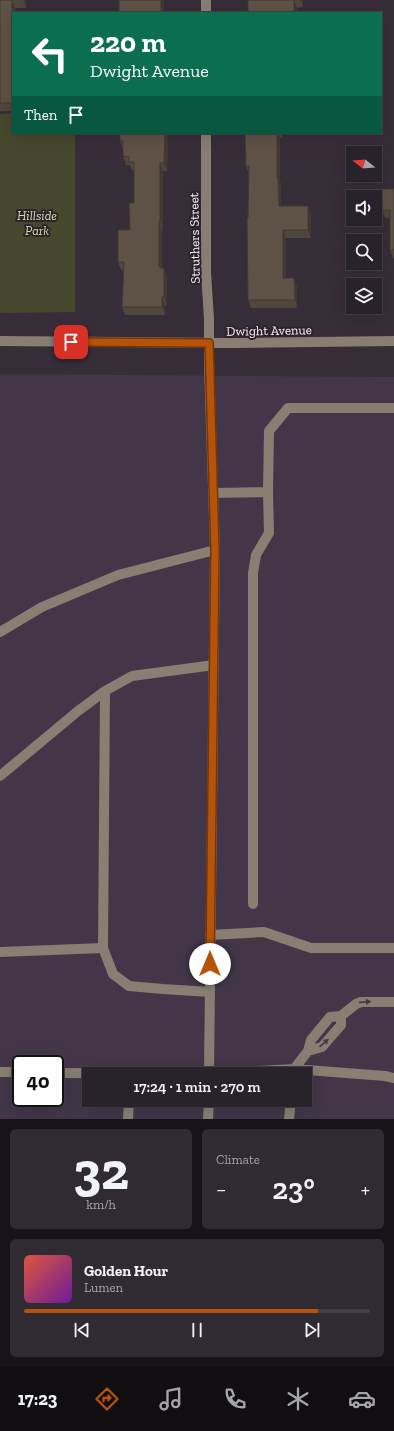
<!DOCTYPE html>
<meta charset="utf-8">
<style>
:root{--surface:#28222b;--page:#302a33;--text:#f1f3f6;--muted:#a5a4a9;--line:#443f47;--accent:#b45309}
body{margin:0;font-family:"Zilla Slab",serif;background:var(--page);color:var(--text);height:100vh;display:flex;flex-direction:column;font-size:15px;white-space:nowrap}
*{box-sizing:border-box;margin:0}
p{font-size:13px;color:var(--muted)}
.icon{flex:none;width:22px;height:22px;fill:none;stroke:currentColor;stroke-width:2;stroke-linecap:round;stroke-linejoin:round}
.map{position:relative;height:1119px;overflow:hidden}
.sheet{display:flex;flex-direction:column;gap:10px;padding:10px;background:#161318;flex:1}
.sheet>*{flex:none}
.guide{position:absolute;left:12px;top:12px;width:370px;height:122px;border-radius:0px;box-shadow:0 4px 16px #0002,0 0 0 1px var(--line);background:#0b6e4f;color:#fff;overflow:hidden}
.needle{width:26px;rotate:287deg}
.buttons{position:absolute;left:346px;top:146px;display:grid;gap:8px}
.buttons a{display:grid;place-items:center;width:36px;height:36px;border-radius:0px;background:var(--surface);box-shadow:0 4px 16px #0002,0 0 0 1px var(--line);font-size:20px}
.speed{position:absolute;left:12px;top:1055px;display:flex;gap:8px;font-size:20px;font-weight:700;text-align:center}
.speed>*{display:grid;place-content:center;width:52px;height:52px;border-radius:50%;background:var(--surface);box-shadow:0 4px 16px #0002,0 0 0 1px var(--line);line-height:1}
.speed .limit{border:2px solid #111;border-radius:6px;background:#fff;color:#111}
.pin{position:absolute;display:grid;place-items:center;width:34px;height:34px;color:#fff;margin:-17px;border-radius:8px;box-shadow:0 2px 6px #0006}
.me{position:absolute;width:44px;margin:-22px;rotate:0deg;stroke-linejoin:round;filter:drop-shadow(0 0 3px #0008)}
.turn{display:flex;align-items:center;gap:14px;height:84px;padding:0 12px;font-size:18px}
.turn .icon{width:52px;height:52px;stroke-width:2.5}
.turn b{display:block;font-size:28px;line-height:34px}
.then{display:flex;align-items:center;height:38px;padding:0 12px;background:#0003;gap:8px;font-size:15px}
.big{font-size:30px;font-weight:600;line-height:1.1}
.sheet .widget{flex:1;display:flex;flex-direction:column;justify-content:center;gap:6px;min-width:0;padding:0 14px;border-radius:6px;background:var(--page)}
.sheet .dial{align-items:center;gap:0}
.dial b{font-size:52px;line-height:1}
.song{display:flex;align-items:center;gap:12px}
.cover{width:48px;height:48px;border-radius:6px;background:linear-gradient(135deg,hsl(10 70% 55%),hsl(280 70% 35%))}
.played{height:4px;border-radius:2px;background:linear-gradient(90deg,var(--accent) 85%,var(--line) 85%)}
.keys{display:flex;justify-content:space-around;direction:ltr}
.heat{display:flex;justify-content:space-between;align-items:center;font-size:22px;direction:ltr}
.sheet .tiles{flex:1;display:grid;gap:10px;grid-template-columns:1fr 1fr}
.widget:last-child{grid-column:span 2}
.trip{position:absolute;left:82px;top:1067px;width:230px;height:40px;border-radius:0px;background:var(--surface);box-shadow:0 4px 16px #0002,0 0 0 1px var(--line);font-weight:600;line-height:40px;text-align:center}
.menu{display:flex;height:64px;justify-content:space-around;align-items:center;background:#100e11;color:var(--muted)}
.menu .icon{width:28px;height:28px}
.menu .active{color:var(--accent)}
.menu b{font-size:18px;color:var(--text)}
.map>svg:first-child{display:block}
.built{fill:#423648;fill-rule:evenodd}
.green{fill:#45482d}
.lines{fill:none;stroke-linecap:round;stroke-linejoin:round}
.minor{stroke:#887e72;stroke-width:10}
.wall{fill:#51463c}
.shaded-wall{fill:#423931}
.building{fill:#5e5146;stroke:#423931}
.oneway{fill:#433a40}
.route-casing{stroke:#753606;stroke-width:10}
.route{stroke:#b45309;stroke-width:7}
.labels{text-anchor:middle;stroke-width:4;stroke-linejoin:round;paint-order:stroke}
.park-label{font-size:13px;font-style:italic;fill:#d6dea3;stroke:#2c232f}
.street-label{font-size:13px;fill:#f8f2fa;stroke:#2c232f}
</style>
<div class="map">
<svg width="394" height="1119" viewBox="0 0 394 1119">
<rect width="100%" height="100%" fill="#362d39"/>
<path class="built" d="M0 374 394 377V1119H0ZM21 1064H55V1098H21ZM89 1074H305V1100H89Z"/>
<path class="green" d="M13 113V133H75V312L0 313V114Z"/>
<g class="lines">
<path class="minor" d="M206 0V13
M206 133V272L209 319V363L215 550 209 1074
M0 341 234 343 394 341
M213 493 268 492 269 431 288 408H394
M0 632 42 607 118 575 215 550
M0 776 78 711 105 691
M253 904V573L256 555 269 533 268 492
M210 935 264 932 311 948H394
M0 952 103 948
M210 992 163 989 129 986 113 974 103 948 105 691 132 676 214 665
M308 1051 322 1047 341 1025V1016
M0 1072H21
M55 1073 209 1074 294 1069 385 1076 394 1078
M294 1074V1069L308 1051 311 1040 330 1017 341 1016 356 1004 361 1002H394
M128 1119 129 1100
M208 1119 209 1100
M289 1119 291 1100"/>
</g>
<path class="wall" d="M0 0H26V8H15L13 13V111H0Z
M248 0H303V7L297 8Z
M245 133H282V138H280V181L281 186V206L311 215V238H286V278L297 286V308H251L248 300 249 174 246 166Z
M168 135 167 171H163V229H162V268L167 276V305H165V315H125L122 307 124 270H121L118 262 130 230 134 203V170H132L130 165H126L123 156V149L120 141Z
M394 189V258H393L390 250V218H385L382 210Z"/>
<path class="shaded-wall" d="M12 0 15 8V13H13V104L12 103Z
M23 0H26V8Z
M161 0H164V13H161Z
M294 0 297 8V13H294Z
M300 0H303V7Z
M165 133H167L168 135 167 171 164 163Z
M277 133H278L280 138V181L281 186V215L279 206 277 178Z
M160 163 163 171V229L160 221Z
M308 206 311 215V238L308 230Z
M159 221 162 229V271L159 266Z
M283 230 286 238V286L283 278Z
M164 268 167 276V305L164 297Z
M294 278 297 286V308L295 300Z
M162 297 165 305V315L162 307Z"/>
<path class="building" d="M0 0H12V103H0Z
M119 0H161V13H119Z
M248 0H295H294V13H248Z
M120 133H165L164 163H160V221H159V266H160V268H164V297H162V307H122L124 262H118V230H130L129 203H134V162H129V157L123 156V141H120Z
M245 133H277V178H278L279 206H308V230H283V278H294L295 300H248L247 219 248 218 249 166H246Z
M382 189H394V250H390V210H382Z"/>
<defs><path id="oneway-solid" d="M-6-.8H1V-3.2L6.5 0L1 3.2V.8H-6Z"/></defs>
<g class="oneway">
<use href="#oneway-solid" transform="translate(365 1002) rotate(-4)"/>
<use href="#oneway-solid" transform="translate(324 1043) rotate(-41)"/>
</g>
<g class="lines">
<g class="route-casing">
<path id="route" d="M71 342 209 343 215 550 210 964"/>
</g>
<use href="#route" class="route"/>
</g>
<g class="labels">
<g class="park-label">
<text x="37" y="220">Hillside<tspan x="37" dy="15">Park</tspan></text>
</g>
<g class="street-label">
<text transform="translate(194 238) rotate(-91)" y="5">Struthers Street</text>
<text transform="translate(269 330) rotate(-1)" y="5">Dwight Avenue</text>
</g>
</g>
</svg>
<div class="buttons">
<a><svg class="needle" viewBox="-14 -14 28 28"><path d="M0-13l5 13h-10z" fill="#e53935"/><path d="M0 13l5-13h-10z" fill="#a5a4a9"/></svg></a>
<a><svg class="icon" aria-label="sound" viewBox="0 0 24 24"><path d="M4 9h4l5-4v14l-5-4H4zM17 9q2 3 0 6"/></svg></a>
<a><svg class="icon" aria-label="search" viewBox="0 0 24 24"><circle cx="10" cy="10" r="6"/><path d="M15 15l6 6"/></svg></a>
<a><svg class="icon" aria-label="layers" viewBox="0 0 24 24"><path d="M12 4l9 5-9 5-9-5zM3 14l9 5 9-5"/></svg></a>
</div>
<div class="speed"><div class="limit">40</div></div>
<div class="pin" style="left:71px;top:342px;background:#d93025"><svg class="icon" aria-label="arrive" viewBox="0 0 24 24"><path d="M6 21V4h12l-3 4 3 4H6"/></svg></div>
<svg class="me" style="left:210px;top:964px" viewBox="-20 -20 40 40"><circle r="19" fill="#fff"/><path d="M0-13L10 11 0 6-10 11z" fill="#b45309"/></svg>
<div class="trip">17:24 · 1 min · 270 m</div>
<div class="guide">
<div class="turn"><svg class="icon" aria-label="left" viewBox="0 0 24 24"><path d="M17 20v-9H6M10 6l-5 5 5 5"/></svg><div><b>220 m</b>Dwight Avenue</div></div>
<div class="then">Then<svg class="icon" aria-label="arrive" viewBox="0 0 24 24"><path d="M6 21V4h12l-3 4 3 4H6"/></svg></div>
</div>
</div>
<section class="sheet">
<div class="tiles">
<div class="widget dial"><b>32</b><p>km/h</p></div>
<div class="widget"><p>Climate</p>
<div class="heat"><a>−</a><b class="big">23°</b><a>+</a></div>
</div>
<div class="widget">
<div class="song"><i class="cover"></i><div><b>Golden Hour</b><p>Lumen</p></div></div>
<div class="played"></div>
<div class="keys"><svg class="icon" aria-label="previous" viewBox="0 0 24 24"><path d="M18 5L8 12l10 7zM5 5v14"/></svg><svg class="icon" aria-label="pause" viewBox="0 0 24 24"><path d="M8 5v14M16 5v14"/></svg><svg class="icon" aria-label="next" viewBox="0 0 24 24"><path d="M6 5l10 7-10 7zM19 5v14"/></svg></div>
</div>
</div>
</section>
<nav class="menu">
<b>17:23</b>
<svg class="icon active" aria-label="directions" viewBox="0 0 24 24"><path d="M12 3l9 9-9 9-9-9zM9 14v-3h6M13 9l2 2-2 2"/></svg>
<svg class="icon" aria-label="music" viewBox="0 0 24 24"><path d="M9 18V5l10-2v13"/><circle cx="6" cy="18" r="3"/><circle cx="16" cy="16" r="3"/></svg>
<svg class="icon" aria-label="phone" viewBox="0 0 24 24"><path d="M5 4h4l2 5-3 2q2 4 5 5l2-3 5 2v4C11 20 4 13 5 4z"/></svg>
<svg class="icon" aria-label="climate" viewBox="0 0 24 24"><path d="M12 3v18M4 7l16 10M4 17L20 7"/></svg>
<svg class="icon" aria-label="car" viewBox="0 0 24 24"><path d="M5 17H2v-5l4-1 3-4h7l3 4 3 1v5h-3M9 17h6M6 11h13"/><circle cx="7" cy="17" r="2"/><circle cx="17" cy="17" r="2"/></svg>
</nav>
